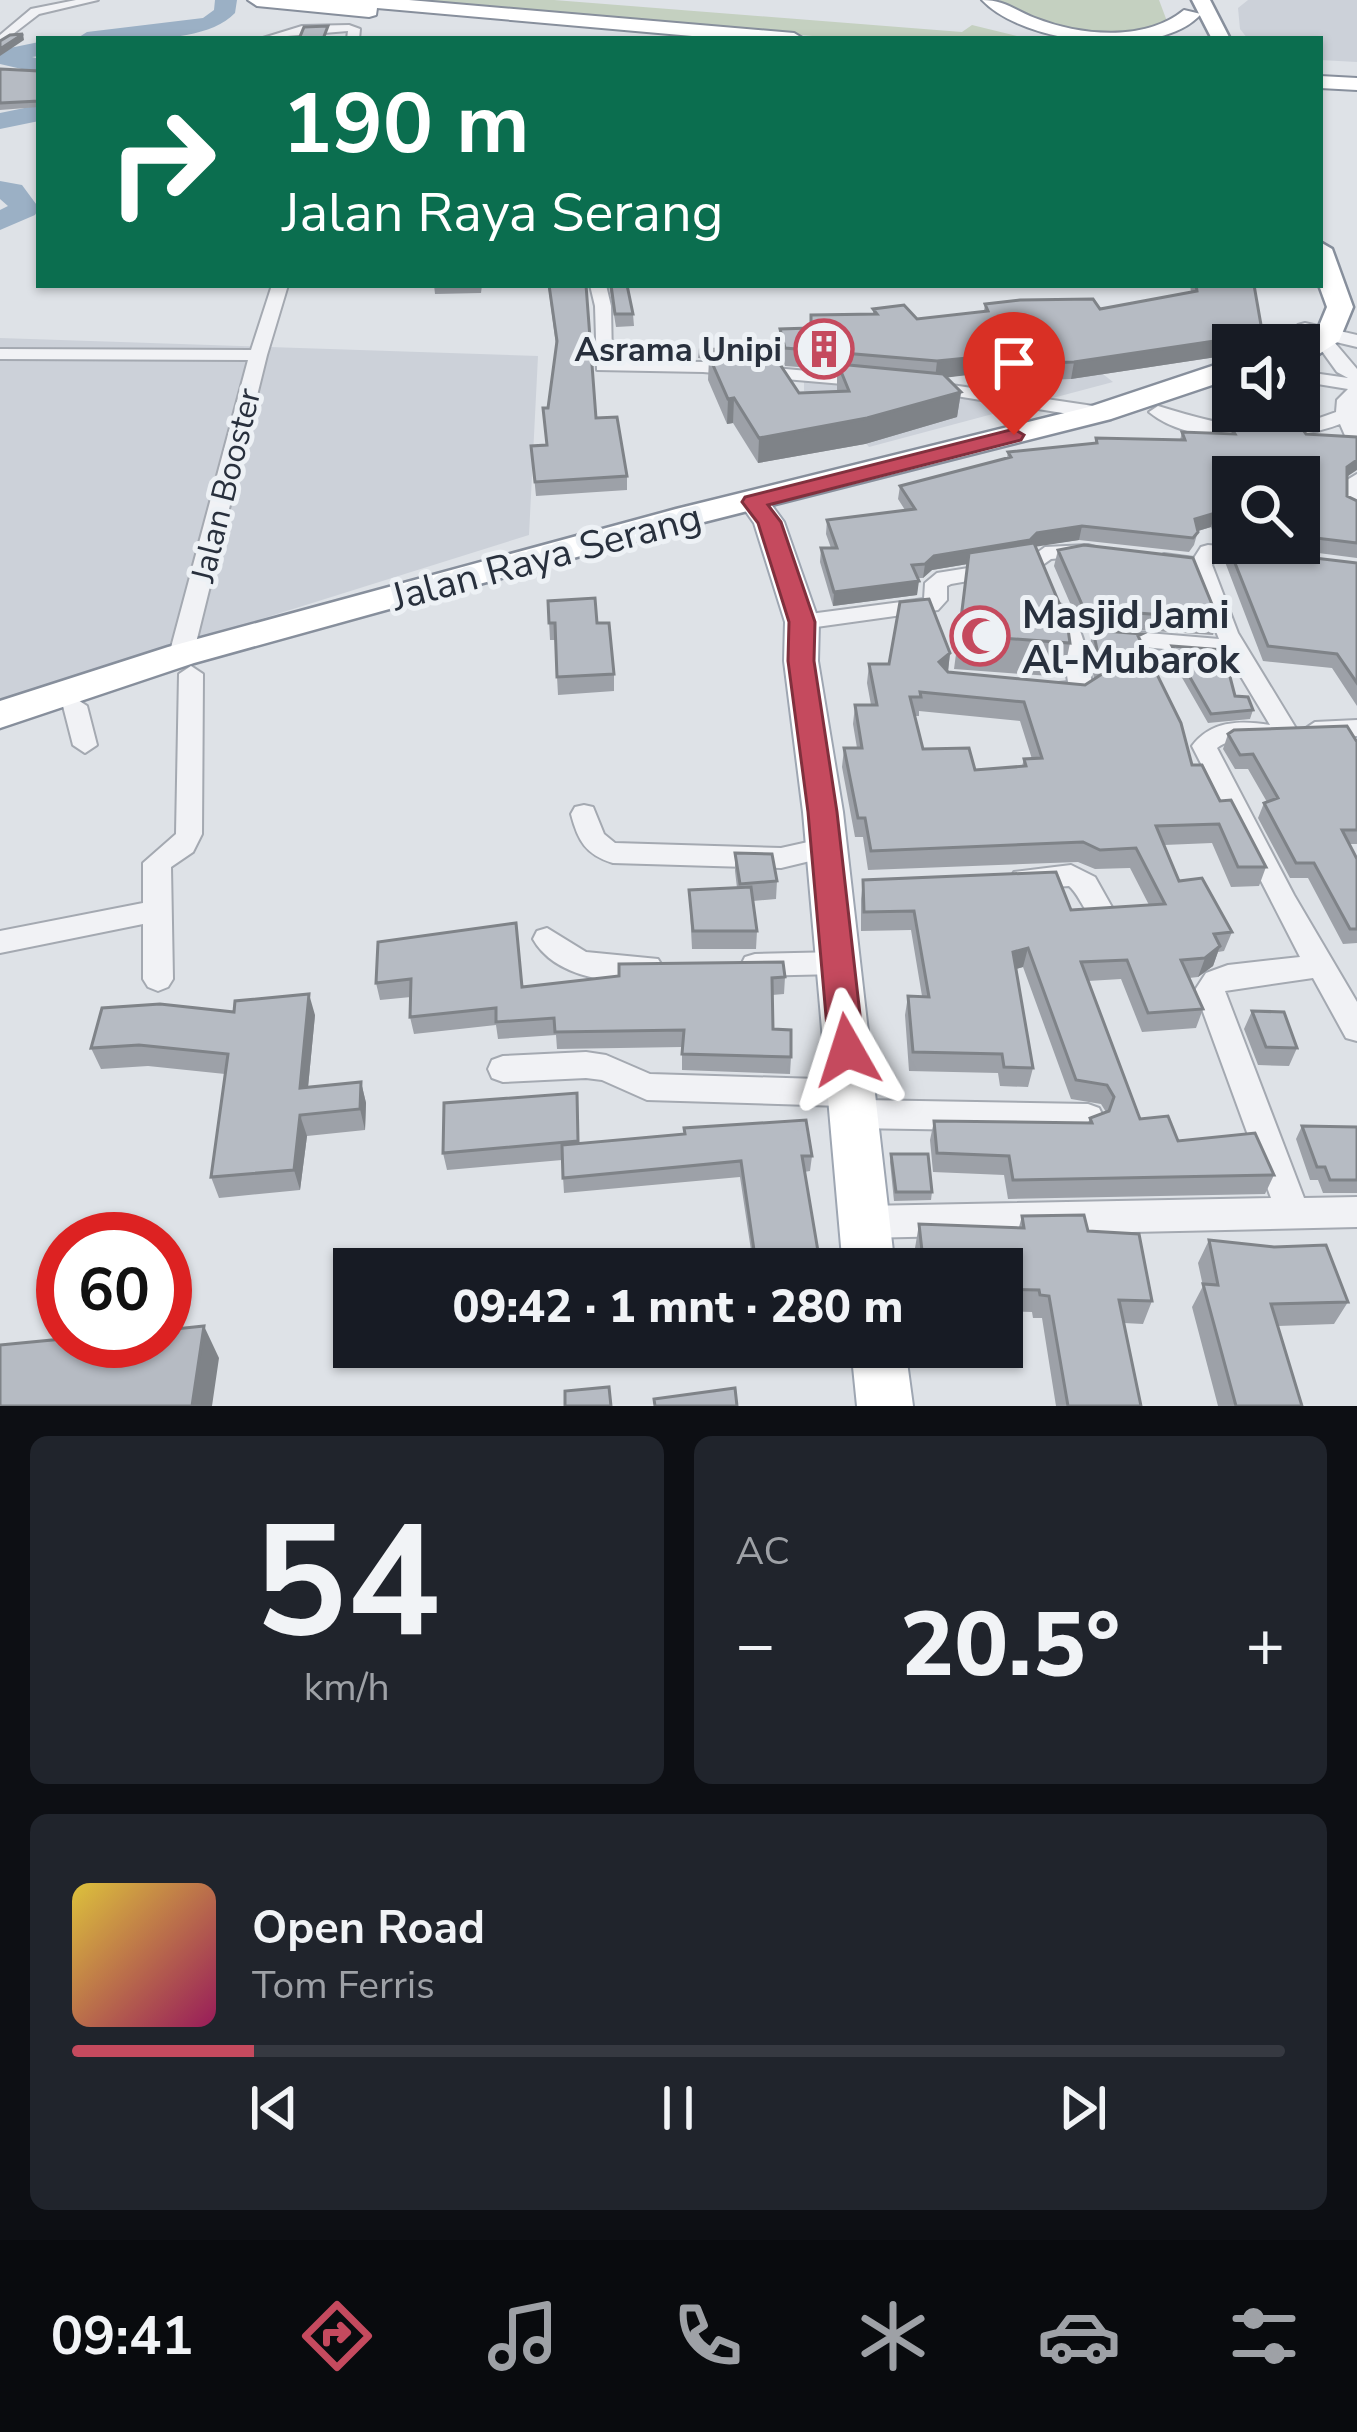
<!DOCTYPE html>
<html lang="id">
<meta charset="utf-8">
<style>
:root{--surface:#171b24;--page:#20242c;--text:#f1f3f6;--muted:#9ea1a6;--line:#363941;--accent:#c54a5e}
body{margin:0;font-family:"Nunito Sans",sans-serif;background:var(--page);color:var(--text);height:100vh;display:flex;flex-direction:column;font-size:45px;white-space:nowrap}
*{box-sizing:border-box;margin:0}
p{font-size:39px;color:var(--muted)}
.icon{flex:none;width:66px;height:66px;fill:none;stroke:currentColor;stroke-width:2;stroke-linecap:round;stroke-linejoin:round}
.map{position:relative;height:1406px;overflow:hidden}
.drawer{display:flex;flex-direction:column;gap:30px;padding:30px;background:#0d0f14;flex:1}
.drawer>*{flex:none}
.guide{position:absolute;left:36px;top:36px;width:1287px;height:252px;border-radius:0px;box-shadow:0 3px 9px #0004;background:#0b6e4f;color:#fff;overflow:hidden}
.tools{position:absolute;left:1212px;top:324px;display:grid;gap:24px}
.tools a{display:grid;place-items:center;width:108px;height:108px;border-radius:0px;background:var(--surface);box-shadow:0 3px 9px #0004;font-size:60px}
.speed{position:absolute;left:36px;top:1212px;display:flex;gap:24px;font-size:60px;font-weight:700;text-align:center}
.speed>*{display:grid;place-content:center;width:156px;height:156px;border-radius:50%;background:var(--surface);box-shadow:0 3px 9px #0004;line-height:1}
.speed .limit{border:18px solid #d22;background:#fff;color:#111}
.pin{position:absolute;display:grid;place-items:center;width:102px;height:102px;color:#fff;margin:-123px -51px;border-radius:50% 50% 50% 0;rotate:-45deg;box-shadow:0 0 12px #0007}
.pin .icon{rotate:45deg}
.me{position:absolute;width:132px;margin:-66px;rotate:354deg;stroke-linejoin:round;filter:drop-shadow(0 0 9px #0008)}
.turn{display:flex;align-items:center;gap:42px;height:252px;padding:0 48px;font-size:54px}
.turn .icon{width:156px;height:156px;stroke-width:2.5}
.turn b{display:block;font-size:84px;line-height:102px}
.big{font-size:90px;font-weight:800;line-height:1.1}
.drawer .widget{flex:1;display:flex;flex-direction:column;justify-content:center;gap:18px;min-width:0;padding:0 42px;border-radius:18px;background:var(--page)}
.drawer .dial{align-items:center;gap:0}
.dial b{font-size:156px;line-height:1}
.song{display:flex;align-items:center;gap:36px}
.cover{width:144px;height:144px;border-radius:18px;background:linear-gradient(135deg,hsl(50 70% 55%),hsl(330 70% 35%))}
.played{height:12px;border-radius:6px;background:linear-gradient(90deg,var(--accent) 15%,var(--line) 15%)}
.keys{display:flex;justify-content:space-around;direction:ltr}
.heat{display:flex;justify-content:space-between;align-items:center;font-size:66px;direction:ltr}
.drawer .tiles{flex:1;display:grid;gap:30px;grid-template-columns:1fr 1fr}
.widget:last-child{grid-column:span 2}
.trip{position:absolute;left:333px;top:1248px;width:690px;height:120px;border-radius:0px;background:var(--surface);box-shadow:0 3px 9px #0004;font-weight:800;line-height:120px;text-align:center}
.tabs{display:flex;height:192px;justify-content:space-around;align-items:center;background:#090b0e;color:var(--muted)}
.tabs .icon{width:84px;height:84px}
.tabs .current{color:var(--accent)}
.tabs b{font-size:54px;color:var(--text)}
.map>svg:first-child{display:block}
.built{fill:#ccd1d9}
.green{fill:#c4d0c0}
.lines{fill:none;stroke-linecap:round;stroke-linejoin:round}
.river{fill:#9bb0c5;fill-rule:evenodd}
.minor-casing{stroke:#a4a9b1;stroke-width:4}
.tertiary-casing{stroke:#a4a9b1;stroke-width:4}
.primary-casing{stroke:#9ea6b2;stroke-width:4}
.trunk-casing{stroke:#878f9c;stroke-width:5}
.motorway-casing{stroke:#878f9c;stroke-width:4}
.minor{fill:#f1f2f5;fill-rule:evenodd}
.tertiary{fill:#f1f2f5;fill-rule:evenodd}
.primary{fill:#fff;fill-rule:evenodd}
.trunk{fill:#fff;fill-rule:evenodd}
.motorway{fill:#fff;fill-rule:evenodd}
.wall{fill:#9da1a8;fill-rule:evenodd}
.shaded-wall{fill:#7f8388}
.building{fill:#b6bbc3;stroke:#7f8388;stroke-width:3;fill-rule:evenodd}
.route{fill:#c54a5e;stroke:#80303d;stroke-width:3}
.labels{text-anchor:middle;stroke-width:10;stroke-linejoin:round;paint-order:stroke}
.far-poi-label{font-size:33px;font-weight:bold;fill:#28303d;stroke:#edf1f5;text-anchor:end}
.far-street-label{font-size:33px;fill:#28303d;stroke:#edf1f5}
.street-label{font-size:39px;fill:#28303d;stroke:#edf1f5}
.poi-label{font-size:39px;font-weight:bold;fill:#28303d;stroke:#edf1f5;text-anchor:start}
</style>
<div class="map">
<svg width="1357" height="1406" viewBox="0 0 1357 1406">
<rect width="100%" height="100%" fill="#dee2e7"/>
<path class="built" d="M1248 0H1357V62L1320 60V39H1248L1240 29 1238 8Z
M855 327 923 385 1013 384 994 350 1059 339 1113 382 869 447 839 410V396L804 391V328Z
M0 338 538 356 529 535 0 701Z"/>
<path class="green" d="M387 0H554L962 32 972 25 1029 39H848Z
M1000 0H1159L1168 24C1130 34 1020 43 1000 0Z"/>
<g class="lines">
<path class="river" d="M215 0H237L235 13C204 46 119 39 76 39L87 32 203 18 214 10Z
M39 42V56L32 57 39 59V73L0 64V50Z
M39 105V121L0 129V113Z
M0 181 22 185 39 208 35 215 0 230V210L8 206 0 199Z"/>
<g class="minor-casing">
<path id="minor" d="M76 0H98L39 14 0 44V35L31 9Z
M349 25 360 29 359 39H347L348 31 263 38 302 26Z
M272 285H288L267 355 193 655 181 662 169 655 248 360 0 359V349L251 350Z
M590 285H606L611 306 612 361 703 362 866 376 875 381 866 386 703 372 597 370 595 306Z
M1323 335 1329 336 1357 369V449L1350 447 1340 424C1289 444 1193 448 1149 412L1158 406C1223 426 1270 438 1336 412L1337 400 1348 389 1299 381V371L1348 378 1337 372 1314 340Z
M931 382 1100 407 1109 413 1100 419 925 391 922 387Z
M1357 474V516L1347 510V480Z
M1088 545 1095 547 1099 551 1095 555 1051 559 1037 569 951 584 947 586V600L938 610 802 629 791 622 802 615 924 599 925 583 937 573 1030 558 1045 547Z
M1208 545 1257 549 1268 555 1257 561 1215 558 1212 565 1238 633 1297 730 1285 738 1274 733C1258 746 1234 734 1217 748L1294 895 1357 1002V1041L1346 1038 1313 978 1225 991 1304 1198 1357 1197V1227L864 1238 852 1233 847 1222 852 1211 864 1206 1271 1198 1195 990 1206 973 1228 965 1300 957 1192 746C1211 721 1239 720 1270 725L1228 655 1112 644 1101 637 1112 630 1219 639 1192 570 1156 565 1153 560 1164 554 1194 558 1201 547Z
M1058 603C1084 615 1089 665 1093 691L1089 696 1057 697 1045 689 1049 684 1068 682 1064 655 1047 610Z
M191 666 203 674 202 834 193 852 171 867 173 979 168 987 158 991 148 987 143 979V924L0 953V931L143 903V863L176 834 179 674Z
M75 698 87 706 97 745 85 753 73 745 63 706Z
M1357 720V736L1315 738 1303 730 1315 722Z
M584 805 593 807 604 834 615 843 781 848 826 838 835 841 839 848 835 855 781 868 613 863C586 855 578 841 571 814L575 807Z
M1071 865 1095 877 1113 909 1109 917C1084 924 1084 899 1069 886L1024 889 1014 886 1010 879 1014 872Z
M547 928 586 952 658 959 663 967 658 975C618 988 555 978 533 939L537 931Z
M838 952 848 955 852 963 848 971 838 974 755 976 745 973 741 965 745 957 755 954Z
M586 1052 606 1055 650 1074 851 1080 862 1083 867 1093 863 1100 1088 1104 1099 1108 1104 1118 1099 1128 1088 1132 853 1128 842 1124 837 1114 841 1106 647 1100 602 1080 586 1078 503 1082 492 1078 488 1069 492 1060 503 1056Z"/>
</g>
<g class="tertiary-casing">
<path id="tertiary" d="M1305 323 1357 335V347L1298 333V325Z"/>
</g>
<g class="primary-casing">
<path id="primary" d="M754 493 765 496 784 522 819 622 818 661 843 812 895 1269H843L803 812 784 661 785 622 754 523 739 502Z
M851 1347H905L913 1406H857Z"/>
</g>
<g class="trunk-casing">
<path id="trunk" d="M1192 0H1210L1230 39H1212Z
M1320 242 1332 249 1353 307 1339 341 1299 367 1298 345 1317 331 1327 307 1319 285Z
M1233 359V378L1111 419 700 523 194 663 0 728V701L168 647 676 509 1089 407Z"/>
</g>
<g class="motorway-casing">
<path id="motorway" d="M248 0H409L794 33 804 39H726L377 8 376 15 369 17 257 6Z
M982 0C1004 0 1015 10 1035 18 1081 36 1145 42 1184 10L1201 14C1159 61 1023 44 982 0Z
M1320 76 1357 78V90L1320 88Z"/>
</g>
<use href="#minor" class="minor"/>
<use href="#tertiary" class="tertiary"/>
<use href="#primary" class="primary"/>
<use href="#trunk" class="trunk"/>
<use href="#motorway" class="motorway"/>
</g>
<path class="wall" d="M0 69 39 71V107L0 110Z
M434 285H482L481 293 435 294Z
M548 285 596 418 627 476V490L536 496 531 446 546 445 548 408 556 345Z
M609 285H627L633 314 634 326 616 327Z
M1190 285H1273L1254 286 1256 342 1244 345H1233L1225 350 1223 356 1071 379 989 382 984 373 946 377 961 392 957 417 865 444 758 463 733 423 727 424 708 380 709 359 698 358 699 350 739 352 764 356 763 359 799 393 837 392V370L785 366 780 346V329L811 328 873 314V309L917 319 984 311 985 304 1100 309 1191 292Z
M1232 429 1306 434 1347 477V496L1357 501V558L1240 543H1299V477H1233V542L1216 540 1211 527 1198 531 1194 545 1189 552 1079 540 1035 546 1070 643 1063 677 954 669 968 564 932 570 923 578H918L917 595 833 606 820 562 821 548H831L826 534 827 520 905 510 898 499 900 486 1007 458 1008 452 1095 443 1096 438 1180 440 1182 432 1231 434Z
M1229 548 1357 563V706L1332 668 1263 661 1225 562Z
M1058 550 1218 619 1213 635 1080 626 1054 566Z
M548 601 597 623 614 674V691L558 695 555 640H550Z
M1093 630 1140 641 1192 765 1220 801 1266 867 1259 886 1231 887 1212 843 1164 845 1179 881 1232 932 1224 951 1218 952 1213 966 1198 977 1189 978 1203 1009 1196 1028 1142 1032 1121 979 1088 981 1140 1119 1178 1141 1274 1175 1265 1194 1008 1199 1004 1175 933 1172 930 1140 934 1121 1088 1123 1090 1118 1106 1112 1101 1104 1071 1099 1023 967 1016 969 1033 1068 1028 1087 1000 1086 998 1073 909 1071 905 1015 908 996H922L911 930 861 931V899L863 880 1071 910 1149 905 1130 868 1095 869 1078 862 868 870 863 837H855L842 767 844 748H857L853 724 855 705H871L867 683 869 664H889L950 653 948 672 1085 685 1094 679 1089 649ZM919 711 1020 721 1032 759H1024L1022 766 975 770 923 749 915 716H919Z
M1172 646 1253 710 1250 719 1208 723 1169 655Z
M1228 734 1357 742V844H1349L1357 859V943L1343 944 1308 878H1290L1258 818 1264 803 1267 802 1248 769H1235L1223 749Z
M735 853 777 881 776 899 753 901 757 931 756 949H692L689 890 737 888 735 871Z
M378 942 522 987 785 977 784 994 772 995 773 1029 791 1057 790 1074 682 1070V1047L557 1049 556 1035 498 1039 496 1025 414 1034 410 1017 411 997 380 1000 376 983Z
M1252 1011 1297 1048 1289 1066 1258 1065 1244 1029Z
M234 1012 315 1015 308 1087 361 1082 366 1103 365 1130 307 1136 300 1190 219 1198 211 1177 225 1074 148 1066 101 1069 91 1048Z
M577 1093 579 1144 812 1156 810 1171 804 1172 821 1269H733L734 1259 752 1257 740 1177 564 1193 562 1160 447 1170 443 1153Z
M1302 1126 1357 1127V1193H1323L1318 1180H1310L1296 1139Z
M891 1154 932 1192 931 1200 894 1201 890 1162Z
M1022 1216 1088 1231 1152 1301 1143 1324 1124 1323 1141 1406H1056L1042 1318H1033L1032 1312 1002 1311V1269H917L915 1248 919 1224 1019 1227Z
M1209 1240 1348 1302 1334 1324 1278 1326 1302 1406H1218L1192 1307 1203 1286 1198 1263Z"/>
<path class="shaded-wall" d="M23 34 24 40 0 56V49Z
M1261 325 1256 342 1244 345H1233V348L1225 350 1223 356 1071 379 1074 362 1221 335Z
M987 356 984 373 935 379 937 361Z
M961 392 957 417 865 444 758 463 759 438Z
M734 398 733 423 727 424 728 399Z
M1357 460V470L1342 480 1347 467Z
M1215 513 1211 527 1191 533 1195 519Z
M1082 526 1079 540 1034 547 1027 554 932 570 923 578 925 564 934 556 1037 533Z
M919 581 917 595 833 606 834 592Z
M950 653 948 671 939 662Z
M1220 946 1213 966 1198 977 1205 958Z
M1028 948 1023 967 1009 971 1013 952Z
M309 994 315 1015 306 1108 300 1088Z
M361 1082 366 1103 365 1130 360 1109Z
M300 1115 307 1136 300 1190 294 1170Z
M204 1326 219 1358 212 1406H192Z"/>
<path class="building" d="M328 26 323 39H299L304 27Z
M23 34 0 49V41L10 35Z
M0 69 39 71V101L0 103Z
M549 285H586L596 418 617 417 627 476 535 482 531 446 547 445 543 408H548L557 341Z
M611 285H627L633 314H615Z
M1196 285H1254L1261 325 1221 335 1228 339 1074 362 992 365 987 356 937 361 785 348 780 329 811 328V315L877 314 873 309 904 305 917 319 988 311 985 304 1020 300 1093 299 1100 309 1197 291Z
M737 348 739 352 760 351 764 356 699 350Z
M709 356 777 360 799 393 849 391 838 364 943 374 961 392 867 418 759 438 734 398 728 399Z
M1301 427 1306 434 1357 437V460L1347 467V496L1357 501V543L1299 536V477H1233V528L1220 526 1215 513 1195 519 1198 532 1193 538 1082 526 1037 533 1030 540 934 556 925 564 912 565 919 581 834 592 821 548H837L827 520 915 509 900 486 1011 457 1008 452 1097 443 1096 438 1185 440 1182 432 1235 434 1232 429Z
M1034 543 1067 622 1070 643 959 635 969 553Z
M1084 545 1193 558 1218 619 1084 609 1058 550Z
M1229 548 1357 563V683L1337 654 1268 646Z
M595 598 597 623H609L614 674 557 677 555 623H549L548 601Z
M929 599 950 653 939 662 948 672 1085 685 1102 674 1093 630 1142 634 1138 636 1181 723 1192 765H1202L1220 801 1231 800 1266 867H1238L1219 824 1156 826 1179 881 1202 878 1232 932 1214 934 1220 946 1205 958 1181 960 1203 1009 1148 1013 1127 960 1081 962 1140 1119 1168 1116 1178 1141 1255 1133 1274 1175 1013 1180 1009 1156 937 1153 934 1121 1092 1123 1090 1118 1109 1111 1114 1097 1107 1085 1076 1080 1028 948 1013 952 1033 1068 1004 1067 1002 1054 913 1052 908 996 929 997 914 911 864 912 863 880 1056 872 1071 910 1165 904 1136 848 1100 850 1083 842 871 851 865 818H858L844 748H862L855 705H877L869 664H889L900 602ZM920 692 1024 702 1042 758 1024 759 1026 766 975 770 969 748 923 749 910 697H921Z
M1172 646 1223 650 1235 696 1248 697 1253 710 1211 714Z
M1347 726 1357 742V830H1342L1357 859V929H1350L1314 863H1296L1264 803 1278 798 1253 754 1240 755 1228 734 1234 730Z
M735 853 772 854 777 881 740 884Z
M751 887 757 931H693L689 890Z
M516 923 522 987 619 976V964L783 962 785 977 772 978 773 1029 791 1030V1057L682 1054 684 1030 555 1032 554 1018 496 1022V1008L410 1017 411 979 376 983 378 942Z
M309 994 300 1088 361 1082 360 1109 300 1115 294 1170 211 1177 228 1054 139 1045 91 1048 102 1008 160 1004 234 1012 235 1001Z
M1252 1011 1284 1012 1297 1048 1266 1047Z
M577 1093 578 1141 443 1153 444 1103Z
M806 1120 812 1156H802L821 1269H735L734 1259 755 1257 741 1161 563 1178 562 1145 685 1134 684 1128Z
M1302 1126 1357 1127V1180H1330L1325 1167H1317Z
M891 1154H928L932 1192H896Z
M1084 1215 1088 1231 1139 1234 1152 1301 1119 1300 1141 1406H1068L1049 1296 1040 1295 1039 1290 1002 1289V1269H924L919 1224 1024 1228 1022 1216Z
M1209 1240 1274 1247 1326 1245 1348 1302 1271 1304 1302 1406H1236L1203 1284 1218 1285Z
M204 1326 192 1406H0V1345L63 1339V1341H165V1330Z
M609 1387 611 1406H565V1391Z
M735 1388 737 1406H655L654 1399Z"/>
<path class="route" d="M1014 429 1024 435 1021 440 768 505 781 522 815 622 814 661 837 812 864 1050 859 1060 847 1064 834 1060 829 1050 808 812 788 661 789 622 758 523 742 502 745 497Z"/>
<defs>
<g id="building-ring" transform="scale(3)"><circle r="9.5" fill="#edf1f5" stroke="#c54a5e" stroke-width="1.5"/><path d="M-4-6H4V6H1V3H-1V6H-4ZM-2.5-4.3h1.7v1.8h-1.7ZM.8-4.3h1.7v1.8H.8ZM-2.5-1h1.7V.8h-1.7ZM.8-1h1.7V.8H.8Z" fill="#c54a5e"/></g>
<g id="mosque-ring" transform="scale(3)"><circle r="9.5" fill="#edf1f5" stroke="#c54a5e" stroke-width="1.5"/><path d="M3.5-4.9A6 6 0 1 0 3.5 4.9A5 5 0 1 1 3.5-4.9Z" fill="#c54a5e"/></g>
</defs>
<g fill-rule="evenodd">
<use href="#building-ring" x="824" y="349"/>
<use href="#mosque-ring" x="980" y="636"/>
</g>
<g class="labels">
<g class="far-poi-label">
<text x="782" y="361">Asrama Unipi</text>
</g>
<g class="far-street-label">
<text transform="translate(225 485) rotate(-76)" y="12">Jalan Booster</text>
</g>
<g class="street-label">
<text transform="translate(546 556) rotate(-15)" y="14">Jalan Raya Serang</text>
</g>
<g class="poi-label">
<text x="1022" y="628">Masjid Jami<tspan x="1022" dy="45">Al-Mubarok</tspan></text>
</g>
</g>
</svg>
<div class="tools">
<a><svg class="icon" aria-label="sound" viewBox="0 0 24 24"><path d="M4 9h4l5-4v14l-5-4H4zM17 9q2 3 0 6"/></svg></a>
<a><svg class="icon" aria-label="search" viewBox="0 0 24 24"><circle cx="10" cy="10" r="6"/><path d="M15 15l6 6"/></svg></a>
</div>
<div class="speed"><div class="limit">60</div></div>
<div class="pin" style="left:1014px;top:435px;background:#d93025"><svg class="icon" aria-label="arrive" viewBox="0 0 24 24"><path d="M6 21V4h12l-3 4 3 4H6"/></svg></div>
<svg class="me" style="left:847px;top:1050px" viewBox="-20 -20 40 40"><path d="M0-17L14 15 0 8-14 15z" fill="#c54a5e" stroke="#fff" stroke-width="4"/></svg>
<div class="trip">09:42 · 1 mnt · 280 m</div>
<div class="guide">
<div class="turn"><svg class="icon" aria-label="right" viewBox="0 0 24 24"><path d="M7 20v-9h11M14 6l5 5-5 5"/></svg><div><b>190 m</b>Jalan Raya Serang</div></div>
</div>
</div>
<section class="drawer">
<div class="tiles">
<div class="widget dial"><b>54</b><p>km/h</p></div>
<div class="widget"><p>AC</p>
<div class="heat"><a>−</a><b class="big">20.5°</b><a>+</a></div>
</div>
<div class="widget">
<div class="song"><i class="cover"></i><div><b>Open Road</b><p>Tom Ferris</p></div></div>
<div class="played"></div>
<div class="keys"><svg class="icon" aria-label="previous" viewBox="0 0 24 24"><path d="M18 5L8 12l10 7zM5 5v14"/></svg><svg class="icon" aria-label="pause" viewBox="0 0 24 24"><path d="M8 5v14M16 5v14"/></svg><svg class="icon" aria-label="next" viewBox="0 0 24 24"><path d="M6 5l10 7-10 7zM19 5v14"/></svg></div>
</div>
</div>
</section>
<nav class="tabs">
<b>09:41</b>
<svg class="icon current" aria-label="directions" viewBox="0 0 24 24"><path d="M12 3l9 9-9 9-9-9zM9 14v-3h6M13 9l2 2-2 2"/></svg>
<svg class="icon" aria-label="music" viewBox="0 0 24 24"><path d="M9 18V5l10-2v13"/><circle cx="6" cy="18" r="3"/><circle cx="16" cy="16" r="3"/></svg>
<svg class="icon" aria-label="phone" viewBox="0 0 24 24"><path d="M5 4h4l2 5-3 2q2 4 5 5l2-3 5 2v4C11 20 4 13 5 4z"/></svg>
<svg class="icon" aria-label="climate" viewBox="0 0 24 24"><path d="M12 3v18M4 7l16 10M4 17L20 7"/></svg>
<svg class="icon" aria-label="car" viewBox="0 0 24 24"><path d="M5 17H2v-5l4-1 3-4h7l3 4 3 1v5h-3M9 17h6M6 11h13"/><circle cx="7" cy="17" r="2"/><circle cx="17" cy="17" r="2"/></svg>
<svg class="icon" aria-label="filters" viewBox="0 0 24 24"><path d="M4 7h16M4 17h16"/><circle cx="9" cy="7" r="2"/><circle cx="15" cy="17" r="2"/></svg>
</nav>
